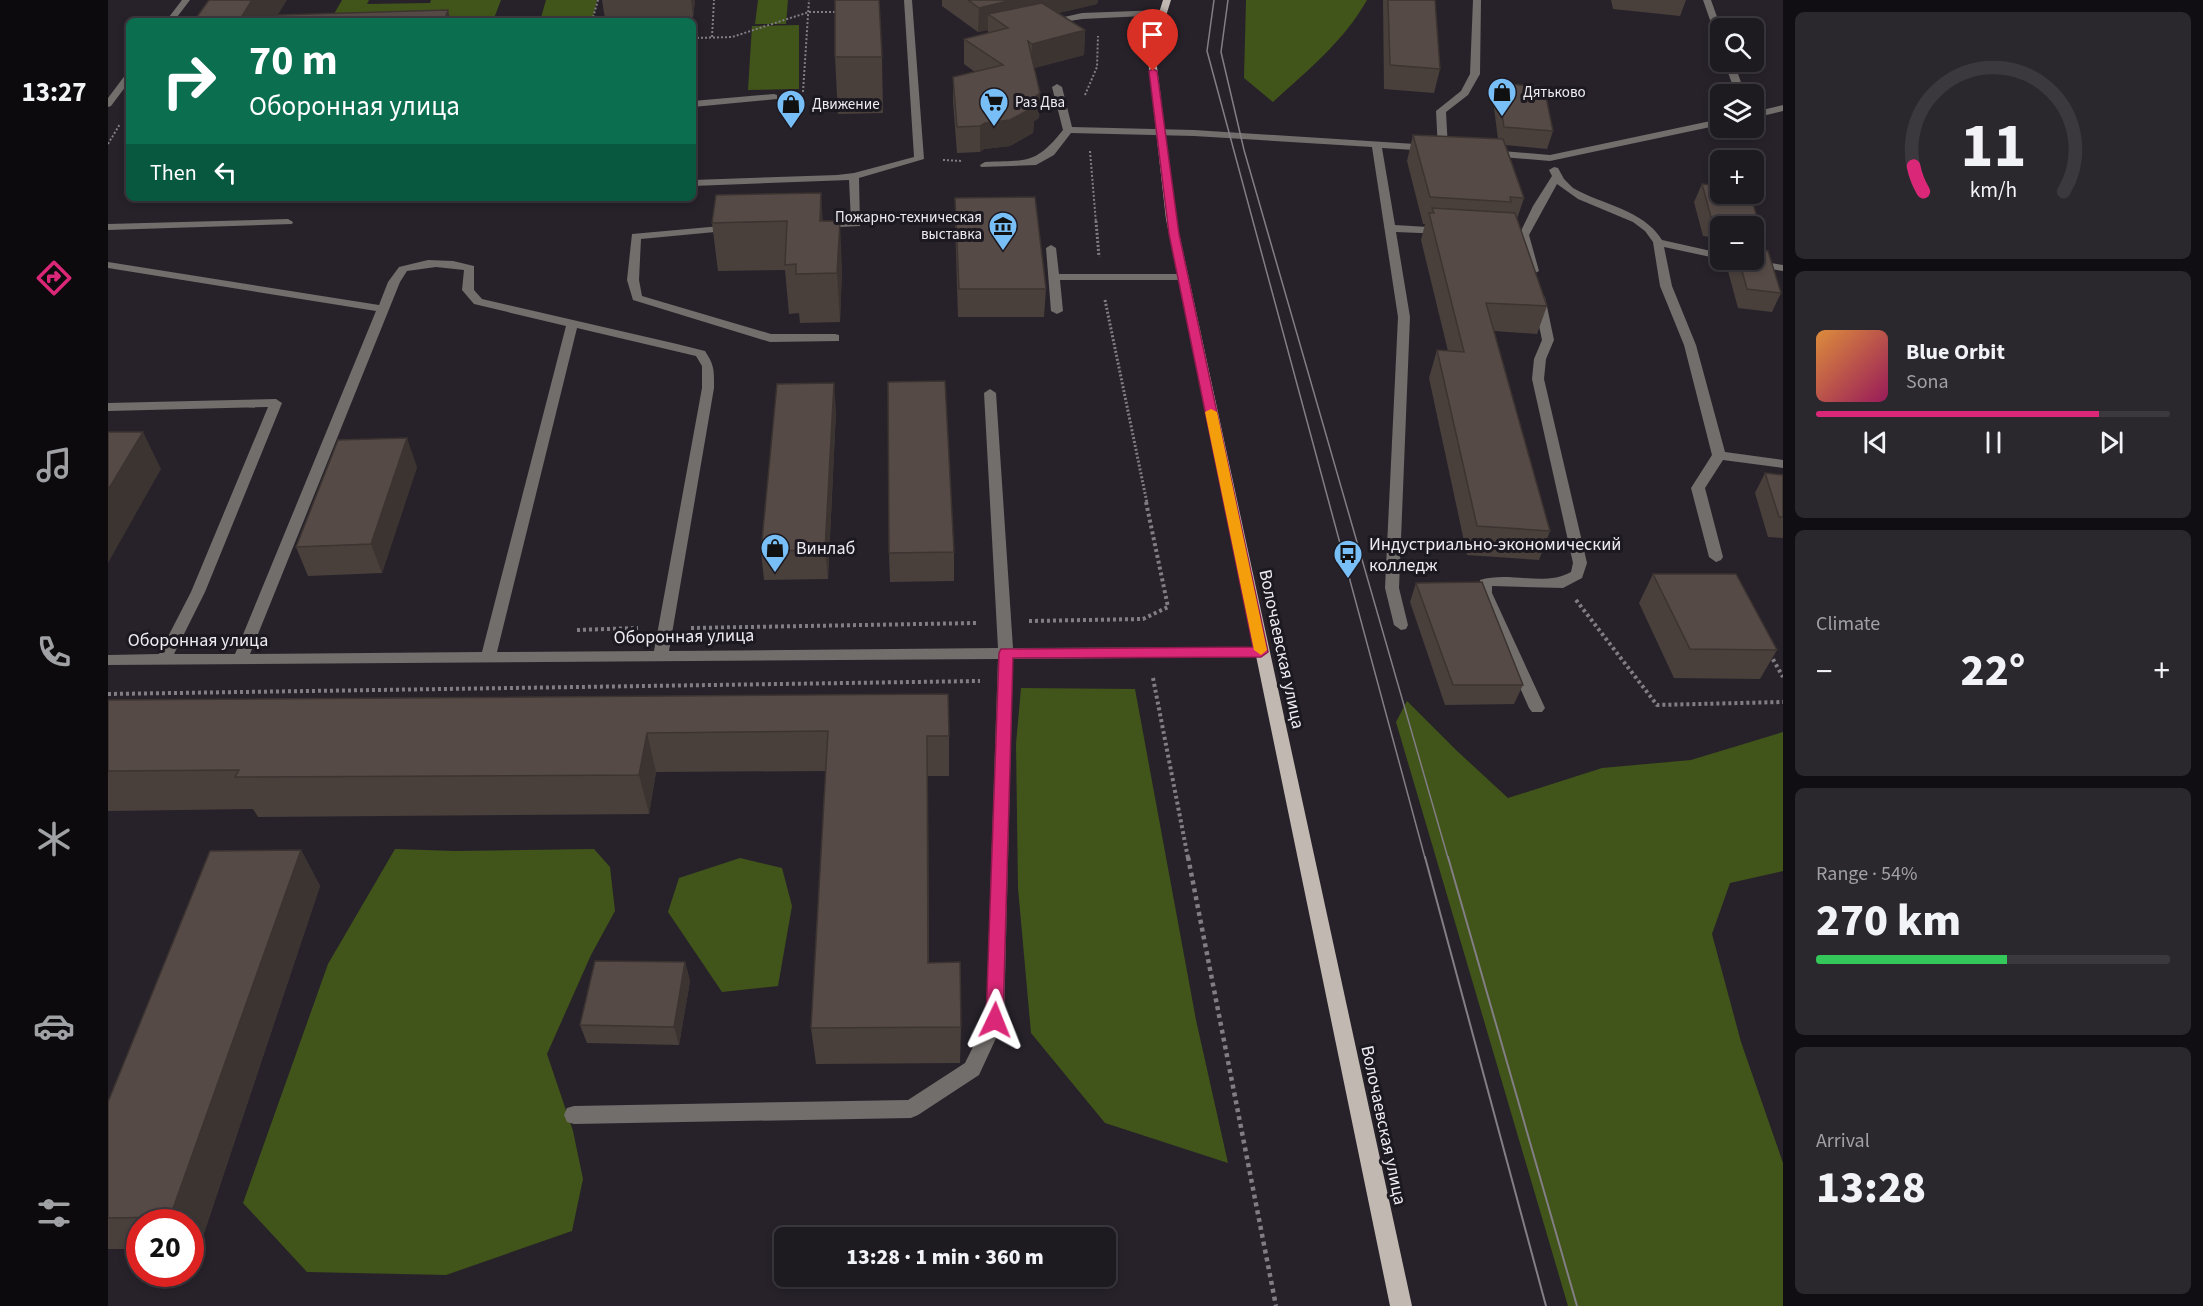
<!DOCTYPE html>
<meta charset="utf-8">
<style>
:root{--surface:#1d1a20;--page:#2a272d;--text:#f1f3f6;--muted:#a0a1a5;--line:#3b383e;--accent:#db2777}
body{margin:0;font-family:"Source Sans 3",sans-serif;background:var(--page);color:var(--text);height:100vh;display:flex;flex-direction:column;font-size:22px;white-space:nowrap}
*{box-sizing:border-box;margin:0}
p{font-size:20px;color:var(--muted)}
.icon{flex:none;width:33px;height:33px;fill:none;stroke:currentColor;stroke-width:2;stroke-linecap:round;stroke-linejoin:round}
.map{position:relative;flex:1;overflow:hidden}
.side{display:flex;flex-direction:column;gap:12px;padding:12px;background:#100e12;width:420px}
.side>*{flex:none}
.hud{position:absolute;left:18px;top:18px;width:570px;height:183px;border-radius:9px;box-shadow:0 3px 9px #0003,0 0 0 2px var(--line);background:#0b6e4f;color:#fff;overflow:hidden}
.controls{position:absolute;left:1602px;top:18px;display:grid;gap:12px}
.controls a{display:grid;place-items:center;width:54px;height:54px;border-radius:9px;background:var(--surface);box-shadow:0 3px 9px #0003,0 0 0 2px var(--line);font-size:30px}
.speed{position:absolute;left:18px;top:1209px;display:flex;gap:12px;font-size:30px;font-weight:700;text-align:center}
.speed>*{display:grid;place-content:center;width:78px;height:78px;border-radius:50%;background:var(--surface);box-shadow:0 3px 9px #0003,0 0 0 2px var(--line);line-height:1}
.speed .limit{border:9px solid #d22;background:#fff;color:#111}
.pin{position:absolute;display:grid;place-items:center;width:51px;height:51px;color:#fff;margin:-62px -26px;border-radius:50% 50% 50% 0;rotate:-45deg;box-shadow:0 0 6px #0007}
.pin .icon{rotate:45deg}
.me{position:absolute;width:66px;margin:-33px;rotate:2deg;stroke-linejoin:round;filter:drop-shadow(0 0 4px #0008)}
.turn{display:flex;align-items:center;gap:21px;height:126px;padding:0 24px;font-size:27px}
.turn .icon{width:78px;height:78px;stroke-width:2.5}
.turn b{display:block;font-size:42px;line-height:51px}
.then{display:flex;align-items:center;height:57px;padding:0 24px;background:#0003;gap:12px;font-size:22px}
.big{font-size:45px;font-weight:800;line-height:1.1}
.side .widget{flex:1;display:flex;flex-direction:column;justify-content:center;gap:9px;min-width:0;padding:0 21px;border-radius:9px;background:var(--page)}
.side .dial{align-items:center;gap:0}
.dial svg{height:156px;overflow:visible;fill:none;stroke:var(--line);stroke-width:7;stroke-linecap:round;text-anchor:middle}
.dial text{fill:var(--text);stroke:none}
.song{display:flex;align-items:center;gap:18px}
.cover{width:72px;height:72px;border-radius:9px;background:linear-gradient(135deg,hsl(30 70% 55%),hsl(330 70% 35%))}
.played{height:6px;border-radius:3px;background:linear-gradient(90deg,var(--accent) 80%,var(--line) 80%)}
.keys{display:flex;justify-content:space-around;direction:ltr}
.heat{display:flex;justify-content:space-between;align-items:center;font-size:33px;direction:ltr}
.charge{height:9px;border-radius:4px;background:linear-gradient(90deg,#34c759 54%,var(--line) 0)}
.trip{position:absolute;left:666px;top:1227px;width:342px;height:60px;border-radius:9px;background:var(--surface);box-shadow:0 3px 9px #0003,0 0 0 2px var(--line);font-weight:800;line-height:60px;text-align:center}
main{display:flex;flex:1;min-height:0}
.tabs{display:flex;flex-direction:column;width:108px;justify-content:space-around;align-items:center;background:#0c0a0d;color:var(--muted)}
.tabs .icon{width:42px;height:42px}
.tabs .current{color:var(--accent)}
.tabs b{font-size:27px;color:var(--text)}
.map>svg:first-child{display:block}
.green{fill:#415419}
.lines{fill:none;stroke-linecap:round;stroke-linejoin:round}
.path-far3{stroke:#817d84;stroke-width:2;stroke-dasharray:2 2;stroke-linecap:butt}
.path-far2{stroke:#817d84;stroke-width:3;stroke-dasharray:2 2;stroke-linecap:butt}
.path-far1{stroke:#817d84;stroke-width:4;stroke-dasharray:3 3;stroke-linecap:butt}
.path{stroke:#817d84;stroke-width:4.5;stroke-dasharray:4 4;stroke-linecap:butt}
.minor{fill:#726e6b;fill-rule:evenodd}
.major{fill:#c1b8b1;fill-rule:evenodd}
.tram-far1{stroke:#827e85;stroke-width:1.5}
.tram{stroke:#827e85;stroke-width:2}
.wall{fill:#49403c}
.shaded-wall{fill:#3c3431}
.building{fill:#554a46;stroke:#3c3431;stroke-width:1.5}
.route{fill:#db2777;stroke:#8e194d;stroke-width:1.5}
.slow{fill:#f59e0b}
.labels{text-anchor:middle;stroke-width:6;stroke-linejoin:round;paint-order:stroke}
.far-poi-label{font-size:15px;fill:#eeebf1;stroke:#1d1920;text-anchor:start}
.poi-label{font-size:18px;fill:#eeebf1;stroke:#1d1920;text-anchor:start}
.street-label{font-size:18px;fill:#eeebf1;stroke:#1d1920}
</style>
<main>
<nav class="tabs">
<b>13:27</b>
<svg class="icon current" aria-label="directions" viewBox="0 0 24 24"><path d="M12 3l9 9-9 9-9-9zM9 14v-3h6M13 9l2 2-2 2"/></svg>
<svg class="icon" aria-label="music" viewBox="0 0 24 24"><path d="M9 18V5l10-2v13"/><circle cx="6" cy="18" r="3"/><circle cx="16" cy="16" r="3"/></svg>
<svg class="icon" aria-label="phone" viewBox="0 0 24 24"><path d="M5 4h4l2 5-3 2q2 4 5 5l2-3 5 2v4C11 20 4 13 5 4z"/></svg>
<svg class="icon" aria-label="climate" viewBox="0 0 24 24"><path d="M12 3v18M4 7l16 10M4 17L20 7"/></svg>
<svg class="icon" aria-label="car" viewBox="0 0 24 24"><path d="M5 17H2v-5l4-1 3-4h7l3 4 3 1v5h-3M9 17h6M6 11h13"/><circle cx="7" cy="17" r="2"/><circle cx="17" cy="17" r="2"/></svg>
<svg class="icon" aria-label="filters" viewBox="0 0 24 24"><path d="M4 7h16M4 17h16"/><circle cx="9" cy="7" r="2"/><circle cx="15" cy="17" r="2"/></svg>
</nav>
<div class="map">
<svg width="1675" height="1306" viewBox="0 0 1675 1306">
<rect width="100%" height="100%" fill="#27222a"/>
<path class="green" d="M234 0H261L259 4 322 3 323 0H393L385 21H222Z
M438 0H489L484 21H432Z
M650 0H680L678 24H647Z
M1138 0H1259C1236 41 1200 70 1165 102L1136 78Z
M691 25V89L640 90 644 26Z
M913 688 1027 689 1088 1020 1120 1163 997 1123 923 1033 910 888 908 744Z
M1299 701 1348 750 1400 798 1494 768 1583 760 1675 732V871L1622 883 1604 934 1633 1042 1675 1163V1306H1460L1288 722Z
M287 849 347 851 486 849 502 867 507 911 483 955 439 1054 465 1131 475 1179 464 1231 338 1275 199 1272 135 1203 220 964Z
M632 858 674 868 684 906 670 986 614 992 560 912 571 878Z"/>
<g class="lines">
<path class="path-far3" d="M484 21 490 0
M604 37 606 0
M585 38 624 37 701 12H730
M695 92 701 0
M977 95 989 67 990 36
M0 144 12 124
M982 151 988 223
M835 160 854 161"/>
<path class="path-far2" d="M988 221 991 257
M997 300 1039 503"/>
<path class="path-far1" d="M1468 600 1549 705 1675 702
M921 621 1035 619 1060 607 1038 502
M583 628 869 623
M469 630 530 628
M1662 654 1675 677
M1045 678 1080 858
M0 694 872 681"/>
<path class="path" d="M1080 857 1168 1306"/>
<path class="minor" d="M74 0H82L66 21H58Z
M796 0H804L816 159 751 178 752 226 711 228 706 225 711 222 743 221 741 180 585 186V180L729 175 746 173 806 157Z
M1365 0H1373L1372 74 1360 95 1338 112 1340 149 1335 152 1330 149 1328 111 1353 91 1362 74Z
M1595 0H1603L1613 28 1612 40 1608 37Z
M1054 10 1058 13 1057 15 974 19 938 25 934 22 974 13Z
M1616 62H1626L1637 94H1628Z
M21 73V82L3 106 0 107V98L18 74Z
M949 84 954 87 964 127 1086 130 1323 145 1328 148 1323 151 1274 148 1287 225 1336 228 1341 231 1336 234 1288 232 1302 317 1291 588 1300 625 1298 629 1293 630 1286 625 1277 588 1290 317 1264 147 1086 136 963 133 946 155 928 165 873 167 872 165 877 162C919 160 927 165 955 130L944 87Z
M666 94 669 95V99L585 107V101Z
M1675 105V111L1646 118V112Z
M1612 119V125L1442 161 1382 156 1377 153 1382 150 1442 155Z
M1446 167 1450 168 1456 179 1465 188C1494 205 1535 209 1554 240L1612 253V259L1556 247 1564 286 1588 345 1617 452 1675 460V468L1615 460 1597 488 1615 557 1613 560 1608 562 1601 557 1583 488 1604 455 1576 345 1552 286 1545 242 1537 231 1525 222 1470 199 1449 184 1421 235 1431 271 1425 274 1419 271 1411 235 1425 206 1444 176 1441 170Z
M180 219 185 222 184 224 0 230V224Z
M624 225 629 228 628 230 533 239 531 280 534 296 663 334H727L731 335V341L662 342 525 300 519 280 524 234Z
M943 245 948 248 951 274H1075L1081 277 1075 280H952L955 311 949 314 943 311 938 248Z
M320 260 345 261 366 266V290L374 299 569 344 597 351C607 366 606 371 606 388L561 651 890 648 876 393 882 389 888 393 905 648 1153 647 1158 648 1160 652 1158 656 1153 657 905 659 896 1021 871 1075 810 1115 803 1118 466 1124 459 1122 456 1115 459 1108 466 1106 800 1100 857 1063 878 1021 890 659 0 665V655L51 654 83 592 160 407 0 411V403L168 399 174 403 97 592 66 654H127L268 311 0 268V262L271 305 280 282 291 267ZM328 267 356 270 354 290 366 304 458 326 374 652 142 654 292 282 299 271ZM469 328 588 356 594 366V388L546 651 389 652Z
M1621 260H1644L1675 265V271L1627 263Z
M1431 294 1437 297 1446 340 1438 359 1436 379 1479 563 1474 578 1455 588 1384 586V593L1437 708 1434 712H1424L1421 708 1370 593 1372 580C1401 571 1437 587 1463 572L1465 563 1424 379 1426 359 1434 340 1425 297Z"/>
<path class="major" d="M1055 0H1063L1047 51 1068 219 1304 1306H1282L1058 219 1039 51Z"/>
<path class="tram-far1" d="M1106 0 1099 51 1317 858
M1120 0 1113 52 1136 150 1340 858"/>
<path class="tram" d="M1317 857 1438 1306
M1340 857 1469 1306"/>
</g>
<path class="wall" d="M494 0H587L585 17 497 19Z
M834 0H990L989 4 950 13 977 30 976 55 926 68 932 93 931 118 926 121 925 133 902 146 876 149 872 152 849 153 845 102V77L867 72 856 64V39L880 33V30L870 32 834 6Z
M1275 0H1327L1332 69 1326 93 1276 89Z
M1503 0H1578L1572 16 1505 9Z
M727 57H774L775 113 730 114Z
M1389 83 1445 131 1439 149 1398 145 1416 198 1409 219 1439 306 1429 334 1386 331 1442 531 1431 560 1359 555 1321 378 1329 350 1340 351 1313 240 1317 224H1315L1299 161 1305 135 1390 139 1385 100Z
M1594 184 1612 186V194H1642L1656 240 1652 249 1660 251 1673 293 1664 312 1630 308 1617 260H1646V226H1612V241V238L1595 236 1586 202Z
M847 198 938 289 936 317H850L847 224Z
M715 221 734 269 732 322 692 323 691 313 681 314 677 270 610 271 604 223Z
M728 411 720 579 656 580 653 551Z
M309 467 274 573 200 576 188 547Z
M1657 473 1675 475V538L1660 537 1647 493Z
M846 552V581L782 582 781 553Z
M1545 574 1669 650 1652 679 1566 678 1531 603Z
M1308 583 1415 685 1406 704 1337 705 1302 602Z
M0 700 841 736V776H820L821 963 853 1027 852 1063 708 1064 703 1028 718 771 548 772 541 814 150 817 145 809 0 811Z
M193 850 212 886 91 1248H82V1222H32V1249H0V1102Z
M577 962 582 981 571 1045 479 1043 472 1025Z"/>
<path class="shaded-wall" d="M144 0H179L166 21 134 16Z
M583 0H587L585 17Z
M904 0H990L989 4 897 26 880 14V30L870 32 871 8Z
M340 10 343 21H336Z
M977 30 976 55 923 69 924 44Z
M932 93 931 118 926 121 925 133 902 146 876 149 872 152V126Z
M713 193 716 240 712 221Z
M732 221 734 269 732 322 729 273Z
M726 383 728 411 720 579 717 550Z
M35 432 53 469 0 563V490Z
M299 438 309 467 274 573 263 544Z
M539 733 548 772 541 814 531 775Z
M193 850 212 886 91 1248 82 1239V1222H67L62 1217Z
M577 962 582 981 571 1045 566 1027Z"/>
<path class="building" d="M101 0H144L134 16 340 10 336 21H86Z
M727 0H771L774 57H727Z
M860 0H904L871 8Z
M1280 0H1327L1332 69 1282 65Z
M934 3 977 30 924 44 920 41 932 93 928 96 926 107 902 120 877 123 872 126 849 127 845 77 895 65 856 39 900 28 880 14Z
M1389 83 1436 87 1445 131 1396 127Z
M1305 135 1395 139 1416 198 1402 197 1403 202 1322 197Z
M1594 184 1612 186V194H1642L1656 240H1646V226H1622L1620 219 1603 217Z
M713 193 712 221H732L729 273 688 274V264L677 265 679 221 604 223 608 195Z
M927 197 938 289H851L847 198Z
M1324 208 1407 213 1439 306 1378 303 1442 531 1369 526 1329 350 1356 352 1321 213H1326Z
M1646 248 1660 251 1673 293 1639 289 1631 260H1646Z
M837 381 846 552 781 553 780 382Z
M726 383 717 550 653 551 669 384Z
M0 432H35L0 490Z
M299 438 263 544 188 547 230 440Z
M1657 473 1675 475V517H1671Z
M1545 574H1628L1669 650 1582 649Z
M1374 582 1415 685H1345L1308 583Z
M840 694 841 736H819L820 963 852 962 853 1027 703 1028 720 731 539 733 531 775 127 777 131 770 0 771V700Z
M193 850 62 1217 0 1218V1102L102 851Z
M487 961 577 962 566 1027 472 1025Z"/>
<path class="route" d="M1045 69 1049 71 1071 234 1160 652 1153 657 905 658 895 1020 893 1026 887 1028 881 1026 878 1020 891 653 893 649 1145 647 1061 234 1041 71Z"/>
<path class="slow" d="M1103 409 1109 412 1159 650 1153 655 1146 650 1097 412Z"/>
<defs>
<g id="shop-pin" transform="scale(1.5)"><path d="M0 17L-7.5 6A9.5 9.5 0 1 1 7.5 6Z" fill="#78bff7" stroke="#1d1920"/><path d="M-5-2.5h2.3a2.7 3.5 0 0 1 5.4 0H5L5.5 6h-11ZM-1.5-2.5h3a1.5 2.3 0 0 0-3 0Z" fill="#111"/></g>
<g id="supermarket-pin" transform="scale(1.5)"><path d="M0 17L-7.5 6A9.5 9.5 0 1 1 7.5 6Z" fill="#78bff7" stroke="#1d1920"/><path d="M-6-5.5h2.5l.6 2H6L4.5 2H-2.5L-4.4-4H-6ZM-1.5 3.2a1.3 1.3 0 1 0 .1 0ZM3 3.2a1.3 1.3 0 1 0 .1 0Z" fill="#111"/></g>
<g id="museum-pin" transform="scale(1.5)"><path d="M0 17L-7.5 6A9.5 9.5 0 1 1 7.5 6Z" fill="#78bff7" stroke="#1d1920"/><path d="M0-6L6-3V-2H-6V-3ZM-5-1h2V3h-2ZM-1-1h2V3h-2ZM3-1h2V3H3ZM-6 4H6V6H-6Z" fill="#111"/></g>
<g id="bus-pin" transform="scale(1.5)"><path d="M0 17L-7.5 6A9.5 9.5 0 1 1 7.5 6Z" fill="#78bff7" stroke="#1d1920"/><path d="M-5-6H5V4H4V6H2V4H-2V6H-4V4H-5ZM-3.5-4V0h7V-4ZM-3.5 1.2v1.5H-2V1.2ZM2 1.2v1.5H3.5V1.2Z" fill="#111"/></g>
</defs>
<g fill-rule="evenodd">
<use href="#shop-pin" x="1394" y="92"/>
<use href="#supermarket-pin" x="886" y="102"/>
<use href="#shop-pin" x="683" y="104"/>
<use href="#museum-pin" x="895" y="226"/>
<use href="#shop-pin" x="667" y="548"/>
<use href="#bus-pin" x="1240" y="554"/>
</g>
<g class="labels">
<g class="far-poi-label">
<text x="1415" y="97">Дятьково</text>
<text x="907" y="107">Раз Два</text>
<text x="704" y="109">Движение</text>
<text x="874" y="222" text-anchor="end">Пожарно-техническая<tspan x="874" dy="17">выставка</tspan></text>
</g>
<g class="poi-label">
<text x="1261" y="550">Индустриально-экономический<tspan x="1261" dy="21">колледж</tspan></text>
<text x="688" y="554">Винлаб</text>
</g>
<g class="street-label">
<text transform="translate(576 636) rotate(-1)" y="6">Оборонная улица</text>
<text x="90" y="646">Оборонная улица</text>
<text transform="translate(1174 649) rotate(78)" y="6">Волочаевская улица</text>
<text transform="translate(1276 1125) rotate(78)" y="6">Волочаевская улица</text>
</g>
</g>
</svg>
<div class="controls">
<a><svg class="icon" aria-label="search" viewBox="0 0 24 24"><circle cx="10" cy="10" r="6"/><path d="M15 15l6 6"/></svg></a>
<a><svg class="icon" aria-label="layers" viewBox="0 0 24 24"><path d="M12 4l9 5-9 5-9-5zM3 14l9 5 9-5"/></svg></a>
<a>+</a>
<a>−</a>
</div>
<div class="speed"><div class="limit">20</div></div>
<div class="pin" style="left:1045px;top:71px;background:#d93025"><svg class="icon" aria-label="arrive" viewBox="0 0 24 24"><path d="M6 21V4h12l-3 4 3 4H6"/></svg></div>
<svg class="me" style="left:887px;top:1020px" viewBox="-20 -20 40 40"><path d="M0-17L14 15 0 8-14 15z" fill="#db2777" stroke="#fff" stroke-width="4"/></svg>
<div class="trip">13:28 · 1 min · 360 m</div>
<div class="hud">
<div class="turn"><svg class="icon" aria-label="right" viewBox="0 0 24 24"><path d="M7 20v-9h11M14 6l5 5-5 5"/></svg><div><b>70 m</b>Оборонная улица</div></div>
<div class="then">Then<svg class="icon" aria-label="left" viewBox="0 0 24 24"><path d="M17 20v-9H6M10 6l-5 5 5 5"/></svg></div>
</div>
</div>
<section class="side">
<div class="widget dial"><svg viewBox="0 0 100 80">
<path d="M14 69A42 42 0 1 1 86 69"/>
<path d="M14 69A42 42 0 0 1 9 56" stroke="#db2777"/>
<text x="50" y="56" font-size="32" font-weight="700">11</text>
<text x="50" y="72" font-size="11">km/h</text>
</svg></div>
<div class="widget">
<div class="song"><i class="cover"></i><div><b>Blue Orbit</b><p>Sona</p></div></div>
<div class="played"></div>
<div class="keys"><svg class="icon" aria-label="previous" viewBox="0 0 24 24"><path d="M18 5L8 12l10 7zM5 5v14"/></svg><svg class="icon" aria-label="pause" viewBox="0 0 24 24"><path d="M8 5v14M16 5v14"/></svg><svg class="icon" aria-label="next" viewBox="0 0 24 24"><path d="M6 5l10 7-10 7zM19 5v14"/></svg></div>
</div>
<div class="widget"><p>Climate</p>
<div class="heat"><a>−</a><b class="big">22°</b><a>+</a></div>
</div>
<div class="widget"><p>Range · 54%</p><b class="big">270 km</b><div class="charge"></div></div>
<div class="widget"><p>Arrival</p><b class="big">13:28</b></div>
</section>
</main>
